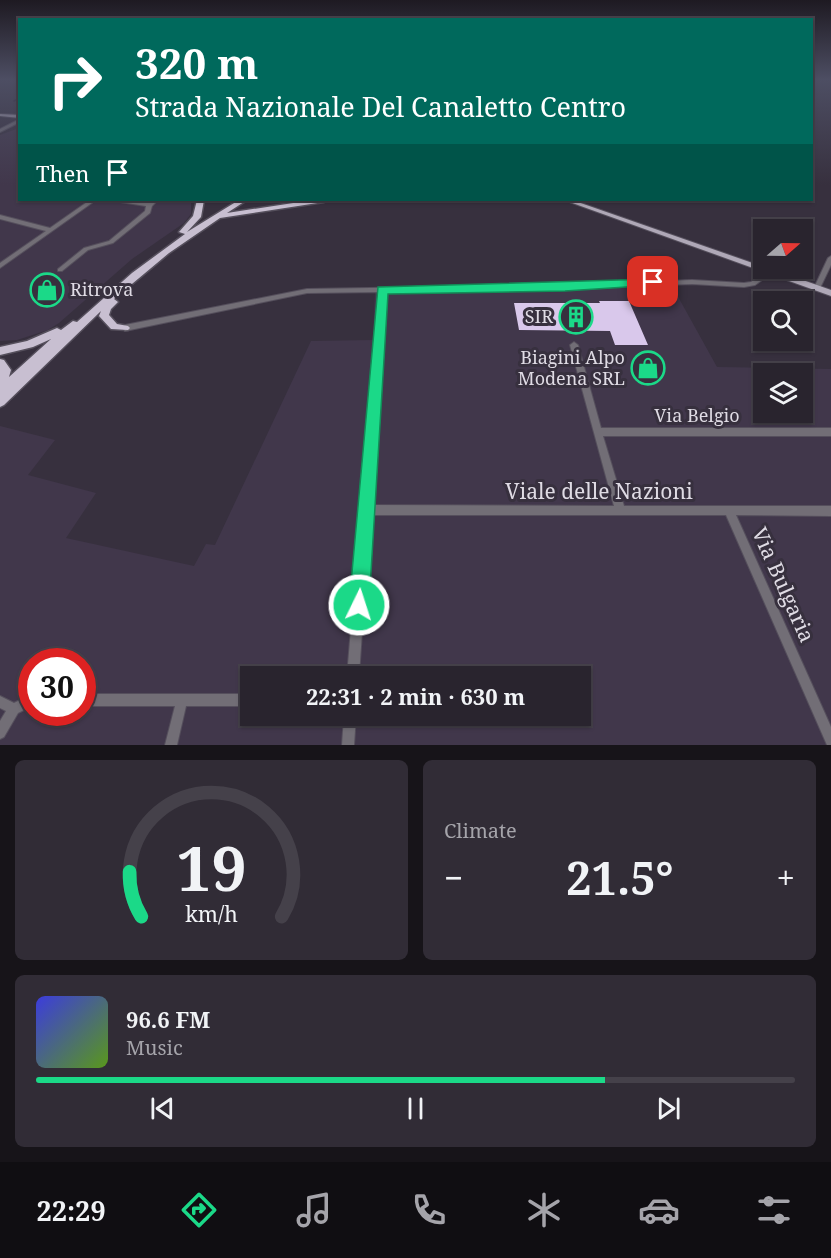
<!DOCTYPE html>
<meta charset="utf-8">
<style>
:root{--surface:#29242e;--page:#312c36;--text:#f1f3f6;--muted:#a5a4aa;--line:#45414a;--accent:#1bd988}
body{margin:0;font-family:"Noto Serif",serif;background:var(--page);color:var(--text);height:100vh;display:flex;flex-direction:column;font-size:22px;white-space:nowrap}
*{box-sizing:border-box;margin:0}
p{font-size:20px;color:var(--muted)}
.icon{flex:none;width:33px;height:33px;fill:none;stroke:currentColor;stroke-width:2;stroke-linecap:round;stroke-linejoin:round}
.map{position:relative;height:745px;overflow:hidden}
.drawer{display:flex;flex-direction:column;gap:15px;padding:15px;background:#171419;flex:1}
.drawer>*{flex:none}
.banner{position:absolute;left:18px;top:18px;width:795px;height:183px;border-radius:0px;box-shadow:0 2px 4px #0004,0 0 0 2px var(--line);background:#00695c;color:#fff;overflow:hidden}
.needle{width:39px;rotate:70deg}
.buttons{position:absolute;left:753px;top:219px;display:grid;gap:12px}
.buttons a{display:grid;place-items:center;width:60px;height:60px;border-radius:0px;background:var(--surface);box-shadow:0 2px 4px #0004,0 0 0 2px var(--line);font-size:30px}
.speed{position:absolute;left:18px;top:648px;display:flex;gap:12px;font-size:30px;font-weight:700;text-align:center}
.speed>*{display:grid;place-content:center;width:78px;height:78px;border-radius:50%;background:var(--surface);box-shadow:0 2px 4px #0004,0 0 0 2px var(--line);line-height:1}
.speed .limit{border:9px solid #d22;background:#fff;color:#111}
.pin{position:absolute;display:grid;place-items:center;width:51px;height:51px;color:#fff;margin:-26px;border-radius:12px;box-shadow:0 3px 9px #0006}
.me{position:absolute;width:66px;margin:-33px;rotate:4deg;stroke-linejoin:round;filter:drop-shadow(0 0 4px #0008)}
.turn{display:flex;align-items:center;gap:21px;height:126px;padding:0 18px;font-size:27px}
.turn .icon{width:78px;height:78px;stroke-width:2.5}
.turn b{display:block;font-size:42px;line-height:51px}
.then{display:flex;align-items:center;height:57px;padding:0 18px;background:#0003;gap:12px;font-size:22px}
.big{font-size:45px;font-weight:700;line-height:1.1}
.drawer .widget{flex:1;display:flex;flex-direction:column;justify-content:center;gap:9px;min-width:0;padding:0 21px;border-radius:9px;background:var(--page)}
.drawer .dial{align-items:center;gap:0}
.dial svg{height:156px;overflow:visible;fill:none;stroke:var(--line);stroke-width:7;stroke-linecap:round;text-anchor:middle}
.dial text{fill:var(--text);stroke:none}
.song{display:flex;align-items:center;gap:18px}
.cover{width:72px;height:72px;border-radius:9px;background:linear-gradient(135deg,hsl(240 70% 55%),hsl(90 70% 35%))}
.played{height:6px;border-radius:3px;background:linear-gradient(90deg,var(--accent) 75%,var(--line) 75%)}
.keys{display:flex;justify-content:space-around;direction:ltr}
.heat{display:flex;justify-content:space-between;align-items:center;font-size:33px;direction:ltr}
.drawer .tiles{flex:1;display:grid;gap:15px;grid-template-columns:1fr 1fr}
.widget:last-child{grid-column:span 2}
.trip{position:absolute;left:240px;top:666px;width:351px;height:60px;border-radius:0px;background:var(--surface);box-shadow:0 2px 4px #0004,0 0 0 2px var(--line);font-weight:700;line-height:60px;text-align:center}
.tabs{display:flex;height:96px;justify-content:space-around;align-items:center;background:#100e12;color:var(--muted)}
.tabs .icon{width:42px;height:42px}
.tabs .on{color:var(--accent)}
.tabs b{font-size:27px;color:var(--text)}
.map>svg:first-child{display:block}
.built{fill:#41374b;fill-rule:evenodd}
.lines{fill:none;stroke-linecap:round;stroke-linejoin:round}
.stream{stroke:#1f122b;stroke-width:1.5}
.building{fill:#d9c8eb}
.minor-casing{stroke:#554f5c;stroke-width:2}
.major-casing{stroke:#554f5c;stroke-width:2}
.highway-casing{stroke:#554f5c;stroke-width:3}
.minor{fill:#726e76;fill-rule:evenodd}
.major{fill:#afa8b7;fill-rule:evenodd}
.highway{fill:#c8bfd1;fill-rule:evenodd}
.route{fill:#1bd988;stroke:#128d58;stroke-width:1.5}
.labels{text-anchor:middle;stroke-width:6;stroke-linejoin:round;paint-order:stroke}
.poi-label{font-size:18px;fill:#dfdbe4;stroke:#37303e;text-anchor:end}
.street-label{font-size:18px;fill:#dfdbe4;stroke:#37303e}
.near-street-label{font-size:21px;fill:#dfdbe4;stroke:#37303e}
</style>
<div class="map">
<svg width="831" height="745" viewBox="0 0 831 745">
<rect width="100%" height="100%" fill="#37303e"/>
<path class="built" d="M19 128 20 200H191V214L184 223 132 259 59 323 48 330 17 340 0 341V135Z
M671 284 717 367 831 369V745H0V426L55 440 28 475 96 493 66 538 194 566 206 544 215 545 311 341 373 340 375 292ZM764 374H802V412H764ZM32 662H82V712H32ZM250 676H580V716H250Z"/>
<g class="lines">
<path class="stream" d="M14 101 20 98"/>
</g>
<path class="building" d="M599 301H629L648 345H615L610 331 519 330 514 303H600Z"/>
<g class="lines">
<g class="minor-casing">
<path id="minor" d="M20 119V122L0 132V129Z
M90 200H96L0 268V263L46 231 0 219V215L50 228Z
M118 200H126L148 203 152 200H158L152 206 150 213 113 243 88 250 62 271H58V269L84 248 109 241 145 211 146 206 120 202Z
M831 256V265L820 288 819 290H815L814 288 828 258Z
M771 269 774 271 773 272 755 285 744 287 692 284 565 289 385 292 370 505 614 506 570 345 574 342 578 345 601 428H831V436H603L624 506H831V516L736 515 831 727V745H827L726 515H370L359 676H347L379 292 307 293 125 331 122 328 125 325 307 289 565 285 692 280 744 283 751 282Z
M32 694V706L18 713 4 737 0 739V721L6 711 0 708V696L14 703Z
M82 694H250V706H186L177 745H165L175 706H82Z
M344 716H356L354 745H342Z"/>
</g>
<g class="major-casing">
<path id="major" d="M0 114 20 115V118L0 116Z
M564 200H572L764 267V268H769L831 290V296Z"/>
</g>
<g class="highway-casing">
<path id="highway" d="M197 200H204L201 217 187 232 239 200H247L227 213 313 200H328L324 202 220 218 169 253 114 299 118 302 111 309 109 315 117 324 128 326 130 328 128 330 111 329 99 316 101 311 4 405 0 407V359L4 360 11 370 9 377 51 339 33 347 0 355V347L27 341 57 328 61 330 73 321 77 322 132 273 185 234 179 232 193 216Z"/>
</g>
<use href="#minor" class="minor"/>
<use href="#major" class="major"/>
<use href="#highway" class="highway"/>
</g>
<linearGradient id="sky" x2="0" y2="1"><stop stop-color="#1e1a22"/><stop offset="0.43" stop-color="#4d4e63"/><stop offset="1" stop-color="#4d4e63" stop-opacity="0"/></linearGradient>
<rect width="831" height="185" fill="url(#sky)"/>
<path class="route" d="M653 279 657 280V285L565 291 388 294 369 605 366 612 359 615 352 612 349 605 378 287Z"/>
<defs>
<g id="shop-ring" transform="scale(1.725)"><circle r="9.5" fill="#37303e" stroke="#1bd988" stroke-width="1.5"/><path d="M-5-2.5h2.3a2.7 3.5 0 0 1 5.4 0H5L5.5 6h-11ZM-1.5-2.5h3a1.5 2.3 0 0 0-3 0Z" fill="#1bd988"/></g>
<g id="building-ring" transform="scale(1.725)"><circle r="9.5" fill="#37303e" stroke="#1bd988" stroke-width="1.5"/><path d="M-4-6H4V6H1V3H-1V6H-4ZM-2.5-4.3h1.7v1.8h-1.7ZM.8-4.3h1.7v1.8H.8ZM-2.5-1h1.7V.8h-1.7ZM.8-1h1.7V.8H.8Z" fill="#1bd988"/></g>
</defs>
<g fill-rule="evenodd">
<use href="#shop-ring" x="47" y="290"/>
<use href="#building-ring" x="576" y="317"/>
<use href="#shop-ring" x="648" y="368"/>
</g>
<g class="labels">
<g class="poi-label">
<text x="70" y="296" text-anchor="start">Ritrova</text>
<text x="553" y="323">SIR</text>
<text x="625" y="364">Biagini Alpo<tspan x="625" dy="21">Modena SRL</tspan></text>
</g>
<g class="street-label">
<text x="697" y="422">Via Belgio</text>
</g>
<g class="near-street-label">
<text x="599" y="499">Viale delle Nazioni</text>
<text transform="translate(783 585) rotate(66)" y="7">Via Bulgaria</text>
</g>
</g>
</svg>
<div class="buttons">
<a><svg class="needle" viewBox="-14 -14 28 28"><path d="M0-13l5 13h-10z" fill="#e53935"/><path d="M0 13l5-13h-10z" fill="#a5a4aa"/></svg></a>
<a><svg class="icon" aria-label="search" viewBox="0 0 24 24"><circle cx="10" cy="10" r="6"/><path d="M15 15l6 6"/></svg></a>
<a><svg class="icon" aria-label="layers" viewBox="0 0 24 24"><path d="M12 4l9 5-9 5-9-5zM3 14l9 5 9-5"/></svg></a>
</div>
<div class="speed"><div class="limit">30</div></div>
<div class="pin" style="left:653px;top:282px;background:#d93025"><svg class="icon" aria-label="arrive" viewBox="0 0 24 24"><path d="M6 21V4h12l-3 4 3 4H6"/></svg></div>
<svg class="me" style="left:359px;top:605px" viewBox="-20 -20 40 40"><circle r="17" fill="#1bd988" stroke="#fff" stroke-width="3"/><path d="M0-11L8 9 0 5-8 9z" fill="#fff"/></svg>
<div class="trip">22:31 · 2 min · 630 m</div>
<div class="banner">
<div class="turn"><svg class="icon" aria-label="right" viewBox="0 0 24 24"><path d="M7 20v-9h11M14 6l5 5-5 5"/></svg><div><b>320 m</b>Strada Nazionale Del Canaletto Centro</div></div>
<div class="then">Then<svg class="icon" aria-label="arrive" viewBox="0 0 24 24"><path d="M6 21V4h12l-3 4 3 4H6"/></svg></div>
</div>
</div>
<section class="drawer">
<div class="tiles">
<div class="widget dial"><svg viewBox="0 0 100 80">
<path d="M14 69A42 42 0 1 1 86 69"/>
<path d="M14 69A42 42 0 0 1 8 46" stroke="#1bd988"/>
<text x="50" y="56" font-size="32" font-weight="700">19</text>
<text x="50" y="72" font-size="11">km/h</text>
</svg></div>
<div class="widget"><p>Climate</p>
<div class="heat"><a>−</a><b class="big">21.5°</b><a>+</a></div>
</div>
<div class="widget">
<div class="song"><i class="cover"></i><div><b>96.6 FM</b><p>Music</p></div></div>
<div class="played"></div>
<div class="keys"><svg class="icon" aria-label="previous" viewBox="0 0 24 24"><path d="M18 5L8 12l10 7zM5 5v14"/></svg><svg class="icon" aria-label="pause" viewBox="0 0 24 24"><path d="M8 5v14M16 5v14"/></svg><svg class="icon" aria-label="next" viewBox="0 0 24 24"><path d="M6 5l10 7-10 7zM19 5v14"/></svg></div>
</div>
</div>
</section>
<nav class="tabs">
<b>22:29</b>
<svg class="icon on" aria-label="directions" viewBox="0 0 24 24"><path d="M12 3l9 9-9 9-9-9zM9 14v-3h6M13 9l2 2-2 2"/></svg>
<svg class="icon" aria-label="music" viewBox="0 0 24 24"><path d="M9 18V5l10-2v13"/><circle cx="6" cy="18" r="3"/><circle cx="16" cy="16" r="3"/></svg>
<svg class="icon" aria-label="phone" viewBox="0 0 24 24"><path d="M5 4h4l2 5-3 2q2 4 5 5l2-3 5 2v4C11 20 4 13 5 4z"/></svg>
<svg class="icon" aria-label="climate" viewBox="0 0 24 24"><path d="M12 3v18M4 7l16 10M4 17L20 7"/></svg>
<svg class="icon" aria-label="car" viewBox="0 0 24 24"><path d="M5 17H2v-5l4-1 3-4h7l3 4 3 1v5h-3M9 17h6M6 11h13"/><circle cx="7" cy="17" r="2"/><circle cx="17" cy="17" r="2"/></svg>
<svg class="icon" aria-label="filters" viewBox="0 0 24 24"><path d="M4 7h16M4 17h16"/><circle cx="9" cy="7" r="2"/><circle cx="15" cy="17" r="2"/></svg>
</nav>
